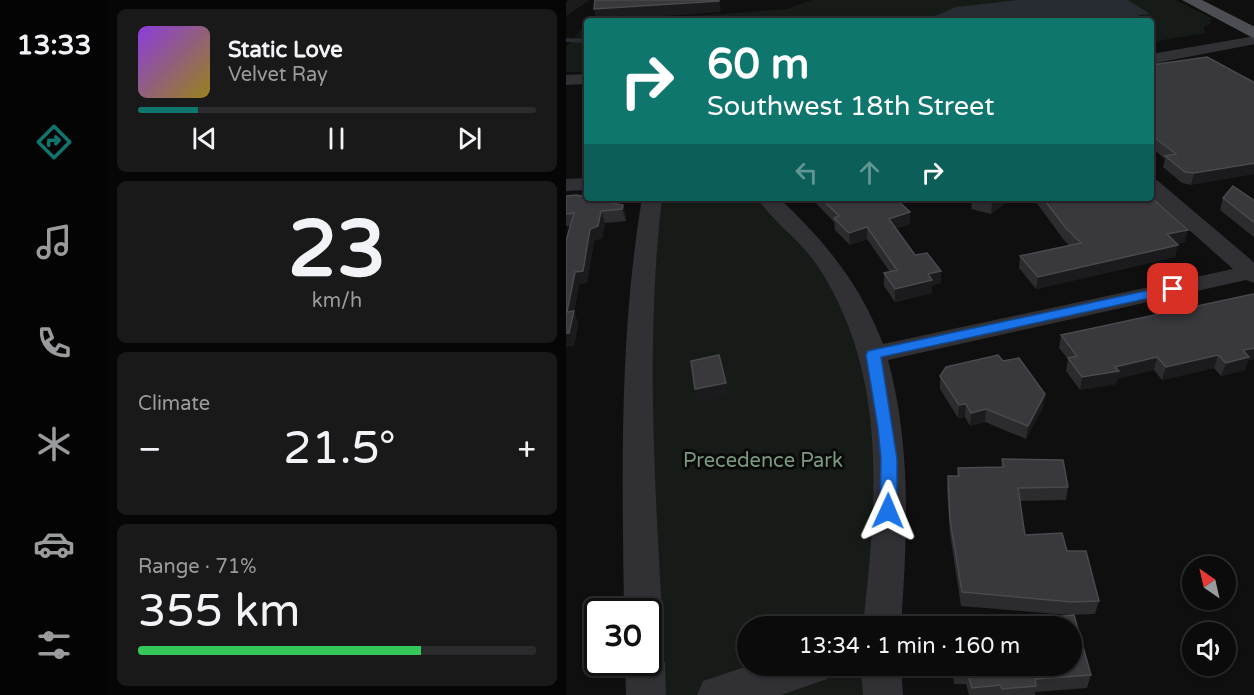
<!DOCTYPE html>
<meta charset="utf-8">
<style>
:root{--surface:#0b0b0c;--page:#19191a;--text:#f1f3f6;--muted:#9a9b9d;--line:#2b2b2d;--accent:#0f766e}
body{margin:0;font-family:"Varela Round",sans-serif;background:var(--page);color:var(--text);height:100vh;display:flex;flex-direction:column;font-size:22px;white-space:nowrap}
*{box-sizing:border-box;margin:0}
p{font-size:20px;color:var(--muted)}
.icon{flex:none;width:33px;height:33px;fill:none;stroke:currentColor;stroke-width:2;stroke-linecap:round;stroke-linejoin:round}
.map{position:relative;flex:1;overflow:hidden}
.side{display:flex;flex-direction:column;gap:9px;padding:9px;background:#060607;width:458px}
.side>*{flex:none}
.banner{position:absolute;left:18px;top:18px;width:570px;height:183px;border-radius:6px;box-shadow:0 2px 4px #0004,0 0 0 2px var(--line);background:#0f766e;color:#fff;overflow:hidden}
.needle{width:39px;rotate:326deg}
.buttons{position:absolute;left:616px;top:556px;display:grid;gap:12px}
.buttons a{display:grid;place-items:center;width:54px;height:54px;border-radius:50%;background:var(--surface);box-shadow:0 2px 4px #0004,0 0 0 2px var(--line);font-size:30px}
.speed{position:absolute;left:18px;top:598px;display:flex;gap:12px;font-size:30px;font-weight:700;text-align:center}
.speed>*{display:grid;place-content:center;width:78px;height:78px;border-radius:50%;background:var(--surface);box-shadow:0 2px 4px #0004,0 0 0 2px var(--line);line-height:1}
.speed .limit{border:3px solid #111;border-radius:9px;background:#fff;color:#111}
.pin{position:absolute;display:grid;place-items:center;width:51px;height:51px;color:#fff;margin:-26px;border-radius:12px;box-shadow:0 3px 9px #0006}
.me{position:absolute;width:66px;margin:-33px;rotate:1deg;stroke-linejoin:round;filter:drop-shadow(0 0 4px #0008)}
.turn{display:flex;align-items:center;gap:21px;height:126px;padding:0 24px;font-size:27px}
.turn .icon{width:78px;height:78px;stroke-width:2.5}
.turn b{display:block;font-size:42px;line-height:51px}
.lanes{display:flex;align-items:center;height:57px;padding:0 24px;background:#0003;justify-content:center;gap:30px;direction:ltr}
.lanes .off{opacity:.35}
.big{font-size:45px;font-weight:600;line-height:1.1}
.side .card{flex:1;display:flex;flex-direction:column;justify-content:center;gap:9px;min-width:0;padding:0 21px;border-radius:9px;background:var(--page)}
.side .dial{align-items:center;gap:0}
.dial b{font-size:78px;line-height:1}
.song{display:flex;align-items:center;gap:18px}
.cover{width:72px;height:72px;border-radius:9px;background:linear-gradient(135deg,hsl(270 70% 55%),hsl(50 70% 35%))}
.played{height:6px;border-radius:3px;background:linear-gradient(90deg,var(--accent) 15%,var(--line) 15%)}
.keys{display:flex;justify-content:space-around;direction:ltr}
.heat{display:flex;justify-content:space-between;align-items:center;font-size:33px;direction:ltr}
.charge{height:9px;border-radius:4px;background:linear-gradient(90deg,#34c759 71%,var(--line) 0)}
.trip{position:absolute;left:171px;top:616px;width:345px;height:60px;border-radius:30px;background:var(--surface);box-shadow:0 2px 4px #0004,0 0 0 2px var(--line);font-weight:600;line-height:60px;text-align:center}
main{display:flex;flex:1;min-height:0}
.tab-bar{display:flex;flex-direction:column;width:108px;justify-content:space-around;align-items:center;background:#040405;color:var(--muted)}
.tab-bar .icon{width:42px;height:42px}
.tab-bar .on{color:var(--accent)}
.tab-bar b{font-size:27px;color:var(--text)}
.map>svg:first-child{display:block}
.green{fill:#161b17}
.water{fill:#272c33}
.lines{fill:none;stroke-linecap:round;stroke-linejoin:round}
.stream{stroke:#272c33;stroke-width:4}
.minor{fill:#313135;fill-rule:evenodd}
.major{fill:#4d4e54;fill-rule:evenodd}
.wall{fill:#2c2b2e}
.shaded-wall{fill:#1b1a1c}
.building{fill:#39383c;stroke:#49494e;stroke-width:1.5}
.route{fill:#1a73e8;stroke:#114b97;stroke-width:1.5}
.labels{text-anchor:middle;stroke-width:6;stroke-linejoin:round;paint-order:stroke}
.park-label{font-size:20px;fill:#7a9a80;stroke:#0a0a0b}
</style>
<main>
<nav class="tab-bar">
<b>13:33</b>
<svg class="icon on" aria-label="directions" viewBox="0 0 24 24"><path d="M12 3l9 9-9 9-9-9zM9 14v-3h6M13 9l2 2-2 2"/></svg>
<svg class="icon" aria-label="music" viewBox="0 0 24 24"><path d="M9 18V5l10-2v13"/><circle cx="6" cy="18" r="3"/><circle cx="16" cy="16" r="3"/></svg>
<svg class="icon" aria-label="phone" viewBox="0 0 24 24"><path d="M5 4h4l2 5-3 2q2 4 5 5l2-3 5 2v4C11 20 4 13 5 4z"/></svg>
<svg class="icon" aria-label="climate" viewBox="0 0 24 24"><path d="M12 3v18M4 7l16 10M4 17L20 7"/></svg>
<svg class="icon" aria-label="car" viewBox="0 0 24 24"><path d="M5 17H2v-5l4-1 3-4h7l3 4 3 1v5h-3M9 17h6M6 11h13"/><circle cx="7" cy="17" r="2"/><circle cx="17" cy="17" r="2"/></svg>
<svg class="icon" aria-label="filters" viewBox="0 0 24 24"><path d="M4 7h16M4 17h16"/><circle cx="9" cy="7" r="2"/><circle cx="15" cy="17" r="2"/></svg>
</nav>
<section class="side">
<div class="card">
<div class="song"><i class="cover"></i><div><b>Static Love</b><p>Velvet Ray</p></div></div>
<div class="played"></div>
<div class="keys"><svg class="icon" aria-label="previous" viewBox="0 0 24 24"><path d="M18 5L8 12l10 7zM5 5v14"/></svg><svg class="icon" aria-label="pause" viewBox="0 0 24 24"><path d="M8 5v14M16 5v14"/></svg><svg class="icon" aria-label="next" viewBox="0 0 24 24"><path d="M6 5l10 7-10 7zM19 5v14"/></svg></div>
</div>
<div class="card dial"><b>23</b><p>km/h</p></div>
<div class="card"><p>Climate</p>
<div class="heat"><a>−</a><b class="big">21.5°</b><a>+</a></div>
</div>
<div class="card"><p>Range · 71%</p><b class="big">355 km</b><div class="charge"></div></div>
</section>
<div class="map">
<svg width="689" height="695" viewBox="0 0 689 695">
<rect width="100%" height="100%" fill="#0f0f10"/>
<path class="green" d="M246 0H610L647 19 642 20 646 22 637 27 640 33 585 42V21H55L221 9Z
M21 23V72H0V47Z
M94 198H191L246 256 280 315 299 369 310 454 300 627H182V666H299L303 695H96L82 395Z"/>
<path class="water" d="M452 0H562L584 14 573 15 566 21H358L390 7Z"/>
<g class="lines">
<path class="stream" d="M0 40 21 41"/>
<path class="minor" d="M689 36V44L585 64V54Z
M21 74V84L0 85V75Z
M21 178V190L0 191V179Z
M585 179 592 181 689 263V283L680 280 322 360C346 448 341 538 335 627H297C310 502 324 376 251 265 234 240 208 223 191 198H213C258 240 295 285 317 344L667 269 585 196Z
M76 198H96C80 336 88 473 96 612L90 624 82 627V612H58C56 473 53 336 76 198Z
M82 646 93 650 99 663 100 695H60L59 663H82Z
M182 666H267L261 679 215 695H131L137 681Z
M295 666H335L337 695H297Z"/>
<path class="major" d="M616 0H636L689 27V39Z"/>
</g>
<path class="wall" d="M585 65 689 83 625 185 616 183 597 167 599 159 585 147Z
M0 196 57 205 60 217V221L39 223 36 238 28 241 21 283 13 284 8 312 12 324 8 346 4 226H0Z
M245 198H329L344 224 330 228 349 255 375 271V283L366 285V293L329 302 318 286V273L324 272 301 239 284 245 269 230 268 222Z
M404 198H445L425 214 405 209 406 204 404 203Z
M467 198H585L619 242 611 244 609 257 470 289 453 268 454 256 503 245 497 239Z
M657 198 689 201V238L654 210Z
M687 294 682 361 679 370 655 376 648 368 596 380 588 370 551 379 550 384 514 390 500 371 502 359 493 348 495 335Z
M437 361 479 394 477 407 460 439 419 422 404 426 399 417 392 418 374 389V376Z
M436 459 502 487 500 500 454 501 459 535 501 551 533 601 529 614 503 615 395 606 384 534 381 489 382 476H391L392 468 435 467Z
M386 666H506L525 675 521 688 469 692V695H403L400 684H388Z"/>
<path class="shaded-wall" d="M3 0H24L0 16V2Z
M153 0 155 12 31 21 28 9Z
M689 163V174L625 185 628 173Z
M432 198H445L425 214 426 202Z
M57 205 60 217V221L56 209Z
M35 211 39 223 36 238 28 241 21 283 13 284 8 312 12 324 8 346 0 347 1 312 9 272 24 229Z
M344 212V224L323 231V219Z
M301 227V239L284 245 283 233Z
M622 230 619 242 598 246 601 234Z
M612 245 609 257 470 289 472 277Z
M375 271V283L366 285V293L329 302V289L362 274Z
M689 348V359L682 361 679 370 655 376 660 363 677 350Z
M652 355 648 368 596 380 600 367Z
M591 357 588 370 551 379 550 384 514 390 516 377 549 367Z
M160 383 162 396 132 403 129 389Z
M479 394 477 407 460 439 462 426Z
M400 404 399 417 392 418 393 405Z
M420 409 419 422 404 426 405 413Z"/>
<path class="building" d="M29 0H153V1L28 9Z
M641 57 689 83V163L628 173 619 172 599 156 610 154 585 135V65Z
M667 186 689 201V223L657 198Z
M10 195 21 197V198L57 205 56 209 35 211 32 226 24 229 17 271 9 272 1 312 8 311 3 333H0V241L8 213 0 214V196Z
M585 197 622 230 601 234 612 245 472 277 454 256 515 243 499 227 477 198H585Z
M255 198H329L344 212 323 219 349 255 361 253 375 271 362 274 366 280 329 289 318 273 331 270 301 227 283 233 268 218 273 216Z
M408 198H432L426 202Z
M687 294 689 296V348L677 350 683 357 667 361 660 363 652 355 600 367 591 357 549 367 553 371 516 377 502 358 511 356 495 335Z
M153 355 160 383 129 389 125 361Z
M432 355 437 361 453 358 479 394 462 426 420 409 405 413 400 404 393 405 374 376 380 367Z
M436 459 497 460 502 487 452 488 459 535 496 533 501 551H520L533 601 506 602 396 592 384 520 382 476H393L392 468 438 467Z
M508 615 525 675 469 679 470 686 436 689 434 685 406 688 401 672H389L388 666H506V627H392L391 626Z"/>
<path class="route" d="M607 285 611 286V292L315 357 331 459V511L328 516H316L314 511 315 459 312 428 300 355 302 351Z"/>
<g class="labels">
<g class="park-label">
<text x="197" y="467">Precedence Park</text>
</g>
</g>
</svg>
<div class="buttons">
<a><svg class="needle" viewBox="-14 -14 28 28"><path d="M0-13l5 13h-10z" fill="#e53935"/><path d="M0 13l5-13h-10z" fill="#9a9b9d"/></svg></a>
<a><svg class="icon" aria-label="sound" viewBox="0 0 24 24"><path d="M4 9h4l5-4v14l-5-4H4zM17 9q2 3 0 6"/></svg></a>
</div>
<div class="speed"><div class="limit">30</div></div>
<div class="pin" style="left:607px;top:289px;background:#d93025"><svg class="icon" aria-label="arrive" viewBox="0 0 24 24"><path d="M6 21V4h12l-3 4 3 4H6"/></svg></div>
<svg class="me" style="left:322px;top:511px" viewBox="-20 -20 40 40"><path d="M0-17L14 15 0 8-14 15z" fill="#1a73e8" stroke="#fff" stroke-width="4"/></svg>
<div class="trip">13:34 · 1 min · 160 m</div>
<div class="banner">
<div class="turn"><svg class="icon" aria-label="right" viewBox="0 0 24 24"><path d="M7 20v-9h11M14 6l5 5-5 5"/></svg><div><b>60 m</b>Southwest 18th Street</div></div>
<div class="lanes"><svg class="icon off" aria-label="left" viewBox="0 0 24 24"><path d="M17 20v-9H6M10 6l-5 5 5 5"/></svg><svg class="icon off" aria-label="ahead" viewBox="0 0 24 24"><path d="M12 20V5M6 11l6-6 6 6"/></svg><svg class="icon" aria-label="right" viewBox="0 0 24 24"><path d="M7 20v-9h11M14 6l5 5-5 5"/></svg></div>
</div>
</div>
</main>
